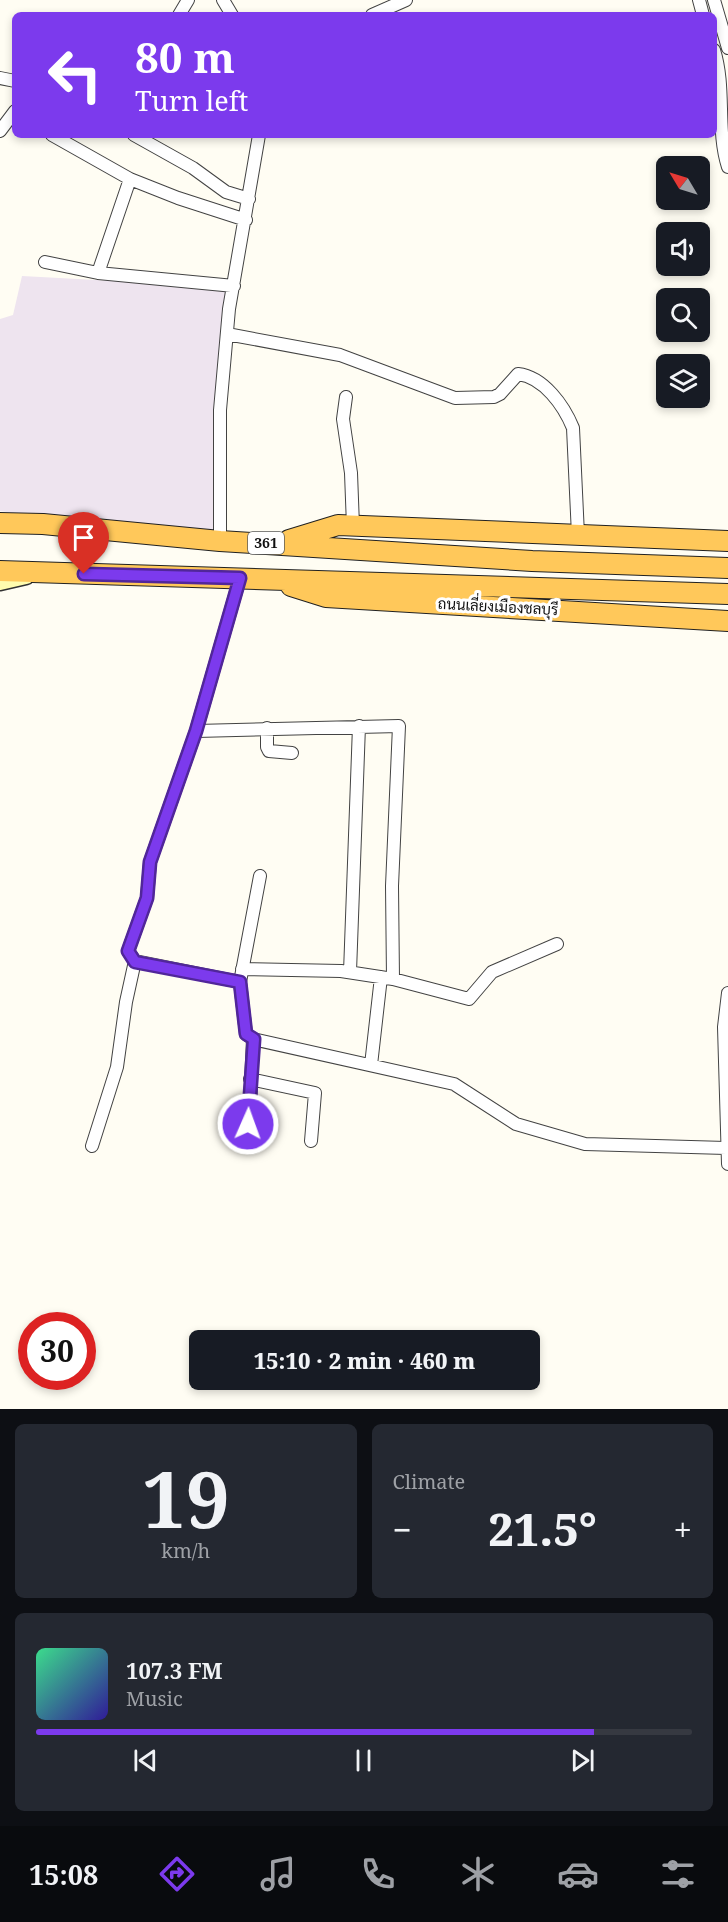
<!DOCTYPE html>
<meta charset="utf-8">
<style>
:root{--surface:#171b24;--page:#242831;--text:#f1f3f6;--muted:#9ea1a6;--line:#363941;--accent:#7c3aed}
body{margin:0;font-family:"Noto Serif",Sarabun,serif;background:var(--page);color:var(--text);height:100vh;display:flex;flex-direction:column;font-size:22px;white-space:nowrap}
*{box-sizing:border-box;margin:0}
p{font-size:20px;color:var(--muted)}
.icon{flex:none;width:33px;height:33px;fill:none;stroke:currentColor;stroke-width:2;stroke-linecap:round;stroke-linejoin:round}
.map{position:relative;height:1409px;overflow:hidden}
.drawer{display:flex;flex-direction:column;gap:15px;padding:15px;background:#0d0f14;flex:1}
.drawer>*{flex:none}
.top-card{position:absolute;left:12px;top:12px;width:705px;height:126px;border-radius:9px;box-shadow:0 3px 9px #0003;background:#7c3aed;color:#fff;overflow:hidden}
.needle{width:39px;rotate:308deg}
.buttons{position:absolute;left:656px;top:156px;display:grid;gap:12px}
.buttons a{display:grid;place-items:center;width:54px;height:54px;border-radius:9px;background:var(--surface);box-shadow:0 3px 9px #0003;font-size:30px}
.speed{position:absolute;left:18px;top:1312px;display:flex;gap:12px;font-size:30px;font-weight:700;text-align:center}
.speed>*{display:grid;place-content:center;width:78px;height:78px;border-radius:50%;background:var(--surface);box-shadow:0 3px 9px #0003;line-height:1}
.speed .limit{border:9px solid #d22;background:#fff;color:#111}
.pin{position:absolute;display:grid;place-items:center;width:51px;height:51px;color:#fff;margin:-62px -26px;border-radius:50% 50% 50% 0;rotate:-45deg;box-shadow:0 0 6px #0007}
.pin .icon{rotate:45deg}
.me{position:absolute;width:66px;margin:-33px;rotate:2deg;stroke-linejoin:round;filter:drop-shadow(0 0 4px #0008)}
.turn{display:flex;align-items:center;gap:21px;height:126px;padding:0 24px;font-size:27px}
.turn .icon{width:78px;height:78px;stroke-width:2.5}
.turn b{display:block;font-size:42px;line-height:51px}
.big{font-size:45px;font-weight:800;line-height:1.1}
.drawer .widget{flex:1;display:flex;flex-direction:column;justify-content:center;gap:9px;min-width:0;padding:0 21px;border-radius:9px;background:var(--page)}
.drawer .dial{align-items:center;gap:0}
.dial b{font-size:78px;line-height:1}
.song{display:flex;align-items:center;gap:18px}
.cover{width:72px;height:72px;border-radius:9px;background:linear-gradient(135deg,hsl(150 70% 55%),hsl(250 70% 35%))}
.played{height:6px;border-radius:3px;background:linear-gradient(90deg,var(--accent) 85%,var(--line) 85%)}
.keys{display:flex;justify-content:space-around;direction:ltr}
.heat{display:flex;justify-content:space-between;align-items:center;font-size:33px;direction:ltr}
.drawer .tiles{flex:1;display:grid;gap:15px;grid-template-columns:1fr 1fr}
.widget:last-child{grid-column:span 2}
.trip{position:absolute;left:189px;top:1330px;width:351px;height:60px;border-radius:9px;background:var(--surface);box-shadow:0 3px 9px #0003;font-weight:800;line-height:60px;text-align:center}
.dock{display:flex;height:96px;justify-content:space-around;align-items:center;background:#090b0e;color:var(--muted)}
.dock .icon{width:42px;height:42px}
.dock .selected{color:var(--accent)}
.dock b{font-size:27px;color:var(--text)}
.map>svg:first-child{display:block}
.industrial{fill:#eee4ef}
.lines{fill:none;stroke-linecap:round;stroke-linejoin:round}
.minor-casing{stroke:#434343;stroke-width:14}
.secondary-casing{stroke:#323232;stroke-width:19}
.trunk-casing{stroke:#212121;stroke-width:22}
.minor{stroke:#fff;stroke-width:12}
.secondary{stroke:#fffcae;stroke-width:16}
.trunk{stroke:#ffc85a;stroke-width:20}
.route-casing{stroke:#51269a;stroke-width:15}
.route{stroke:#7c3aed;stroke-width:10}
.labels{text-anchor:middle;stroke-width:6;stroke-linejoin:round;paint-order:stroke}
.shield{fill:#fff;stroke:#585858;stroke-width:1.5}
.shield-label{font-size:14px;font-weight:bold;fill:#101010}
.street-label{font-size:15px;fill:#101010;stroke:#fff}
</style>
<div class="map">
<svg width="728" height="1409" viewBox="0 0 728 1409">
<rect width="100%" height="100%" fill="#fffdf3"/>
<path class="industrial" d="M22 276 226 287 214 411 226 537 142 533 0 511V319L13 315Z"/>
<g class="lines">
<g class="minor-casing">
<path id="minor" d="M223 0 232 15
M699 0 703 15
M714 0 728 48
M179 15 188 0
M372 15 406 0
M714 50C726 88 716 130 728 167
M0 78 15 81
M0 131 15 111
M52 135 130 179 178 198 246 220
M134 135 193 168 226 192 249 199
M45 262 98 273 130 179
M98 273 234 286
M227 334 340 355 455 398 494 397 500 394 518 374C544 377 564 406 573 428L578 535
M346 397 343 419 351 473 353 526
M220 541V410L229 309 259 135
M267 728V747L269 751 292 753
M196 731 399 726 392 886 393 979
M260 876 240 982 246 1034 253 1039 454 1084 516 1124 585 1144 726 1148
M242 969 341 971 393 979 469 999 492 972 557 944
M350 972 359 726
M240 982 135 961 128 951 147 898 150 862 196 731 240 578
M728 993 724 1027 728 1164
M371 1065 381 977
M250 1079 315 1093 311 1141
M92 1146 117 1067 126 1002 135 961
M248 1147 253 1039"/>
</g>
<g class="secondary-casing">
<path id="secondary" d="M0 582 26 576"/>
</g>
<g class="trunk-casing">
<path id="trunk" d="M0 523 43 524 220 541 532 561 728 568
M289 540 338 525 728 541
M0 571 728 594
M291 586 326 597 728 621"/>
</g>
<use href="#minor" class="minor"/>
<use href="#secondary" class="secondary"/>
<use href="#trunk" class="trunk"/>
</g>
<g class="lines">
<g class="route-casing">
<path id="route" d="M84 574 240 578 196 731 150 862 147 898 128 951 135 962 240 982 246 1034 254 1039 248 1124"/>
</g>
<use href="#route" class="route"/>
</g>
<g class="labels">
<rect class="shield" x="248" y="532" width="36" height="22" rx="4.5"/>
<g class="shield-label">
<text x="266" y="548">361</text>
</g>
<g class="street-label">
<text transform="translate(498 607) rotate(3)" y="5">ถนนเลี่ยงเมืองชลบุรี</text>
</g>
</g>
</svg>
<div class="buttons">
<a><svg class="needle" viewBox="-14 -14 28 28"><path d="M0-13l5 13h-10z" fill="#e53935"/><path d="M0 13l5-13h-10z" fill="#9ea1a6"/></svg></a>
<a><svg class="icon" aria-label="sound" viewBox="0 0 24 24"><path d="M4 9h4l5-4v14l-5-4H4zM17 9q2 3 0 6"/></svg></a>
<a><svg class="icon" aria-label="search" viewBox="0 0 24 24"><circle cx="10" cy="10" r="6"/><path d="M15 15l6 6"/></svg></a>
<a><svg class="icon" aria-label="layers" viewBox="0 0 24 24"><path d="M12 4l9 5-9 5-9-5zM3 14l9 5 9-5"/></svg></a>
</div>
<div class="speed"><div class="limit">30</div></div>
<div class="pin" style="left:84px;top:574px;background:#d93025"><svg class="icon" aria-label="arrive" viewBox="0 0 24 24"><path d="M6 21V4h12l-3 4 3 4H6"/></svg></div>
<svg class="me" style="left:248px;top:1124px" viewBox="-20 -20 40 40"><circle r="17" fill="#7c3aed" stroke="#fff" stroke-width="3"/><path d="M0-11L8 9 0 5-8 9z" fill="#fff"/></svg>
<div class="trip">15:10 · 2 min · 460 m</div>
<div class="top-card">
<div class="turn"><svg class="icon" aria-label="left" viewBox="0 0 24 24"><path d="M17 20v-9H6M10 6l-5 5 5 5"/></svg><div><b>80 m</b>Turn left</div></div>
</div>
</div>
<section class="drawer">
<div class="tiles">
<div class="widget dial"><b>19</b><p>km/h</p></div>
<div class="widget"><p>Climate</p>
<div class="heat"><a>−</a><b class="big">21.5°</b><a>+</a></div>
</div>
<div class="widget">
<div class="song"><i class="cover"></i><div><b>107.3 FM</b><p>Music</p></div></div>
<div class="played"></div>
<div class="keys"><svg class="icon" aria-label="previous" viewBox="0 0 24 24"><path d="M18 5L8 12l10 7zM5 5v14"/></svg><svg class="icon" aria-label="pause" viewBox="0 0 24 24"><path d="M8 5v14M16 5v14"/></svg><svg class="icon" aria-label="next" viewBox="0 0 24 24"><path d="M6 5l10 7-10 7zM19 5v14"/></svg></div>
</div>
</div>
</section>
<nav class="dock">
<b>15:08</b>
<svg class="icon selected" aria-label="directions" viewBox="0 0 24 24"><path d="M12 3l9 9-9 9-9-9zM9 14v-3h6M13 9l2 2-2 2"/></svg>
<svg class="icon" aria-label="music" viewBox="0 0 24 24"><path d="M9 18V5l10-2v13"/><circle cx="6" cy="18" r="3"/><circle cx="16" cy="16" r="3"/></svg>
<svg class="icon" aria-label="phone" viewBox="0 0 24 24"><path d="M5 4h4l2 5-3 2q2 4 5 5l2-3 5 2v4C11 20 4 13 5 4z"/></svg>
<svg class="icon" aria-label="climate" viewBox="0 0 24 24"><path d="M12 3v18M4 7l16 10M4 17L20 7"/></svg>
<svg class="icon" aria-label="car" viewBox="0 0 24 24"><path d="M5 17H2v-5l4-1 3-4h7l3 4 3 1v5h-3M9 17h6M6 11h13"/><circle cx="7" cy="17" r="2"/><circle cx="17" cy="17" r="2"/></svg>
<svg class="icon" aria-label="filters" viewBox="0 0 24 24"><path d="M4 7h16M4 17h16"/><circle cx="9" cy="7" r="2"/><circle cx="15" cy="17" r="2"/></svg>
</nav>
